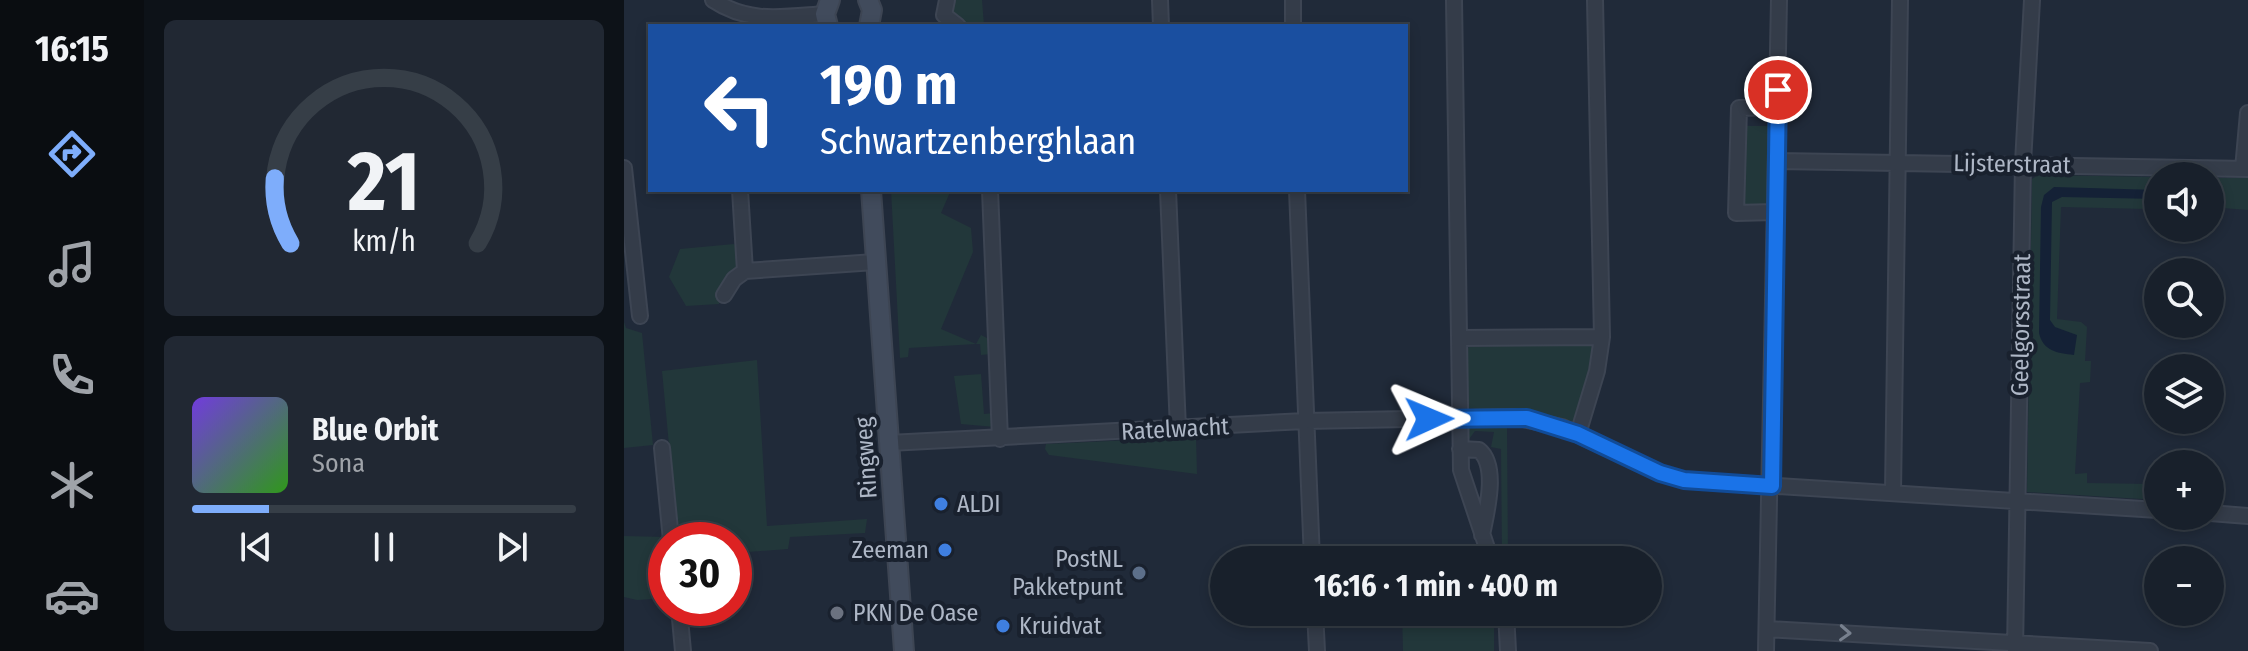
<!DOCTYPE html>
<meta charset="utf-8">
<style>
:root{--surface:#18202b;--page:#212833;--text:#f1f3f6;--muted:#9fa3a9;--line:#363e47;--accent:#7eadfb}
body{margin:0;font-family:"Fira Sans Condensed",sans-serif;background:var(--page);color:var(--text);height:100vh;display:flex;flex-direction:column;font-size:30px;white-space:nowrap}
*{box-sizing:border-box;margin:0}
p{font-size:26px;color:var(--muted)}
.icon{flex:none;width:44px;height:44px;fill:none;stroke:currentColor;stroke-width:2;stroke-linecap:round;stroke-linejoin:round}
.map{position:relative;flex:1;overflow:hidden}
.sheet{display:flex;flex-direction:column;gap:20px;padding:20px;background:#0d1218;width:480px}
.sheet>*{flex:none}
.hud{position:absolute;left:24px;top:24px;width:760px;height:168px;border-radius:0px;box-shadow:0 4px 12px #0003,0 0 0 2px var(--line);background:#1a4fa0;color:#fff;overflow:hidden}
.tools{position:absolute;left:1520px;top:162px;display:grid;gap:16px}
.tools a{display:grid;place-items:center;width:80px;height:80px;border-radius:50%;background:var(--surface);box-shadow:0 4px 12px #0003,0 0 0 2px var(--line);font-size:40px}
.speed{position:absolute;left:24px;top:522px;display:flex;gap:16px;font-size:40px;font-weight:700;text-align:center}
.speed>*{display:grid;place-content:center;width:104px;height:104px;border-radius:50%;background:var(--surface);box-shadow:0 4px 12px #0003,0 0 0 2px var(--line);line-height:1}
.speed .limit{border:12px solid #d22;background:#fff;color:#111}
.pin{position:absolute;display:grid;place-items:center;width:68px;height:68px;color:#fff;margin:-34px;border:4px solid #fff;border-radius:50%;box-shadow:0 2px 8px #0007}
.me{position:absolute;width:88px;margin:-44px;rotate:89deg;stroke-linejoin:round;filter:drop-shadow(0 0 6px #0008)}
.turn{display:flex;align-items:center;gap:28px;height:168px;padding:0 40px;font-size:36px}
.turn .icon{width:104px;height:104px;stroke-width:2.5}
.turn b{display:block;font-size:56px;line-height:68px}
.sheet .card{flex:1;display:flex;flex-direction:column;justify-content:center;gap:12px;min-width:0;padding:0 28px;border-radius:12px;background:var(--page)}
.sheet .dial{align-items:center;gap:0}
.dial svg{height:208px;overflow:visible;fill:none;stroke:var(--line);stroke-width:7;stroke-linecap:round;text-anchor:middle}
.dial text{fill:var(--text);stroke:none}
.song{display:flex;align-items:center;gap:24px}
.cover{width:96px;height:96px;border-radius:12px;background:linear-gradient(135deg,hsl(260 70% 55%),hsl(110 70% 35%))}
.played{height:8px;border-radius:4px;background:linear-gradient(90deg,var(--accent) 20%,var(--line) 20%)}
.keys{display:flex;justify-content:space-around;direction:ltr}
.trip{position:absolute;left:586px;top:546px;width:452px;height:80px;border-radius:40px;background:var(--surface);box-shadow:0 4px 12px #0003,0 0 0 2px var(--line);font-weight:700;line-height:80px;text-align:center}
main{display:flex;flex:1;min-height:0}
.dock{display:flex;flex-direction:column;width:144px;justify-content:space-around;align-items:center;background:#0a0d11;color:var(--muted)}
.dock .icon{width:56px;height:56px}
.dock .selected{color:var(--accent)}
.dock b{font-size:36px;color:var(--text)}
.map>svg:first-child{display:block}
.green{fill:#22373a}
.water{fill:#142136}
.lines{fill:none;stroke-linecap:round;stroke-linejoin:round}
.minor-casing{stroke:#3d4553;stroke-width:18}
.secondary-casing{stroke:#3d4553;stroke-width:22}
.minor{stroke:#343c49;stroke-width:14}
.secondary{stroke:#414b5c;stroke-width:18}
.oneway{stroke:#77808e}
.route-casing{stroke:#114b97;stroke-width:20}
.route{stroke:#1a73e8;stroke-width:14}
.shop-dot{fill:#3f7fe0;stroke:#19212e;stroke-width:3}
.service-dot{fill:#5c6f8a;stroke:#19212e;stroke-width:3}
.worship-dot{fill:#6b7280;stroke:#19212e;stroke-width:3}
.labels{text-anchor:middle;stroke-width:8;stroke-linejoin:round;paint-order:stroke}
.street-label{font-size:24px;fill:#aeb7c6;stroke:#19212e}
.poi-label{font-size:24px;fill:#aeb7c6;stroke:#19212e;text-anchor:start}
</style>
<main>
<nav class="dock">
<b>16:15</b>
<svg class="icon selected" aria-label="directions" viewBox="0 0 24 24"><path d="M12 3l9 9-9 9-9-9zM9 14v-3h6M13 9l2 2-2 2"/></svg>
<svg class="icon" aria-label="music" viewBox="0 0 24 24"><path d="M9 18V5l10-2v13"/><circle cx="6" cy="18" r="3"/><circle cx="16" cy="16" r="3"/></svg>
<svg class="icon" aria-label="phone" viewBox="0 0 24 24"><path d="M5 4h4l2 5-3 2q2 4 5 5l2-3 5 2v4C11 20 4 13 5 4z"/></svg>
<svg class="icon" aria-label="climate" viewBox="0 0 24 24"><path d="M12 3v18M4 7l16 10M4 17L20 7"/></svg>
<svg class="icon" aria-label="car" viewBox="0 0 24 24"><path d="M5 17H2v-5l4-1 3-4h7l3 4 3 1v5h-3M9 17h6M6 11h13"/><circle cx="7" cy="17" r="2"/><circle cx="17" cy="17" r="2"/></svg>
</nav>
<section class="sheet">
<div class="card dial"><svg viewBox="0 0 100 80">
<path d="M14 69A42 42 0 1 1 86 69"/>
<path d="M14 69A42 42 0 0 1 8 44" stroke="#7eadfb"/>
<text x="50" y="56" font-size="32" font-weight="700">21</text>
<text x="50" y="72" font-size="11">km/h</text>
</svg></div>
<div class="card">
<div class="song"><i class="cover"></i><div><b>Blue Orbit</b><p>Sona</p></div></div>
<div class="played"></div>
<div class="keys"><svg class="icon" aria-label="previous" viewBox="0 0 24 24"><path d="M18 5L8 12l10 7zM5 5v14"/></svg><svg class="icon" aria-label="pause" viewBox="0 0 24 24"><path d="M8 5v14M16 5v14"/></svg><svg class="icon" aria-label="next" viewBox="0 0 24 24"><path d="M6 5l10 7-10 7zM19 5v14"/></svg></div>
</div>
</section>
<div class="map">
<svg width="1624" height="651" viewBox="0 0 1624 651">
<rect width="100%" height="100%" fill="#202a39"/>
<path class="green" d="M330 0H358L360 25 344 24 328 17Z
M1121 126H1149L1146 206H1119Z
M1414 175 1534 177V203H1525L1524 209 1437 207 1433 319 1457 322 1463 327 1461 361H1467L1466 382 1456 383 1451 474 1463 473V483L1526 484 1525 494 1534 495V500L1403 492 1408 179Z
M1586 178H1624V210L1586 207Z
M267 190H327L317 213 347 228 349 252 317 329 352 344 357 335 363 338 367 354 357 355 356 344H352L285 348 284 357 276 358Z
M110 244C124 266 99 283 95 304L62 306 45 277 56 249Z
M0 322 2 328 18 333 29 445 0 448Z
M966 342 969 350 955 416 950 422 902 411 842 408 841 352 845 347Z
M133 360 143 526 243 519 241 533 166 537 164 549 110 553V540H54L38 371Z
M357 374 360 414 370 413 371 427 337 424 330 376Z
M883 427 884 560H872L870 555 878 556 877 449 867 447 870 432 851 431 843 442 842 428Z
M572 437 573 474 425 455 421 449 422 444Z
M0 536 42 537V598L13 600 0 597Z
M778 612H870V651H779Z"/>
<path class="water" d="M1430 187 1534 190V199L1438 197 1428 202 1426 320 1431 327 1453 335 1450 355C1433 353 1419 351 1415 333L1417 207 1420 195Z"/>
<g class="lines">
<g class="minor-casing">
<path id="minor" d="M89 0C125 24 159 17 201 14
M323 0 320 15 334 26
M536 0 537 26
M669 0V26
M830 0 837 470 867 560
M1152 161 1624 169
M0 168 16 316
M1619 169 1624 113
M116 190 121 271 251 262
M366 190 376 439
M544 190 554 429
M673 190 688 560
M1151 212 1112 213 1115 108 1153 107
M100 295 110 279 121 271
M837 338 978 337
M954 434 973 371 978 337 971 0
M265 443 681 421 889 417 938 427 1036 473 1060 480 1534 510
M38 448 47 540
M836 449 855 450C875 466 862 514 858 535
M1269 492 1276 0
M1586 513 1624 516
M55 608 59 651
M691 612 693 651
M882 612 884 651
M1143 629 1526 651
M1142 651 1155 0
M1391 651 1399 163 1408 0"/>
</g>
<g class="secondary-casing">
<path id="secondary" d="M244 0 248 10 245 26
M204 26 201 14 206 0
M247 190 280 651"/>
</g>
<use href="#minor" class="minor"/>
<use href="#secondary" class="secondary"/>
</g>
<defs><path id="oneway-chevron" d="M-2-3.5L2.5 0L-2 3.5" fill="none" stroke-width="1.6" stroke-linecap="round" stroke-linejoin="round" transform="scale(2)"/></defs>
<use class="oneway" href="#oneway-chevron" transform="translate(1221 633) rotate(3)"/>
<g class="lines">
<g class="route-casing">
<path id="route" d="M805 419 903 418 954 434 1036 473 1060 480 1148 486 1154 90"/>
</g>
<use href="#route" class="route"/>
</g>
<g class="shop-dot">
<circle cx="317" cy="504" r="8"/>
<circle cx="321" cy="550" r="8"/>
<circle cx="379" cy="626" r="8"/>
</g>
<circle class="service-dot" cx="515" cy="573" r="8"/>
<circle class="worship-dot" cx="213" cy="613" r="8"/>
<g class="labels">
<g class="street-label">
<text transform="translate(1388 164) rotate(1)" y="8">Lijsterstraat</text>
<text transform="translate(1397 325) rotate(-89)" y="8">Geelgorsstraat</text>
<text transform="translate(551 429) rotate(-3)" y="8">Ratelwacht</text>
<text transform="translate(242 458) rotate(-94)" y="8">Ringweg</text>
</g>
<g class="poi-label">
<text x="333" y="512">ALDI</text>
<text x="305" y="558" text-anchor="end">Zeeman</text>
<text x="499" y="567" text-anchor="end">PostNL<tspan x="499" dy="28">Pakketpunt</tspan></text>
<text x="229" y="621">PKN De Oase</text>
<text x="395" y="634">Kruidvat</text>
</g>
</g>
</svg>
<div class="tools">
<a><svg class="icon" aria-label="sound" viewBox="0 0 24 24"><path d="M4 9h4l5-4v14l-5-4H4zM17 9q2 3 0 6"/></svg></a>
<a><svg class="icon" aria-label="search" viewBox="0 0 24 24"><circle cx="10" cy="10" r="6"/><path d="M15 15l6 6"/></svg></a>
<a><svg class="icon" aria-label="layers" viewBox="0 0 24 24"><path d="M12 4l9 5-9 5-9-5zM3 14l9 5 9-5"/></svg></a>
<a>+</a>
<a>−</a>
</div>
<div class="speed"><div class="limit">30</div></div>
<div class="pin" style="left:1154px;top:90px;background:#d93025"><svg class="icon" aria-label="arrive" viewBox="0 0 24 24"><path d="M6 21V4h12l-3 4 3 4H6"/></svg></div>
<svg class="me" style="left:805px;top:419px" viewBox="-20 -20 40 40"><path d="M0-17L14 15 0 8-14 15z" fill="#1a73e8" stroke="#fff" stroke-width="4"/></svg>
<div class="trip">16:16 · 1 min · 400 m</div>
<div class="hud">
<div class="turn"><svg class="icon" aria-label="left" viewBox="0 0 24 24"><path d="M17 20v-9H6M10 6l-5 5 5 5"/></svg><div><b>190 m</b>Schwartzenberghlaan</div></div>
</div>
</div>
</main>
